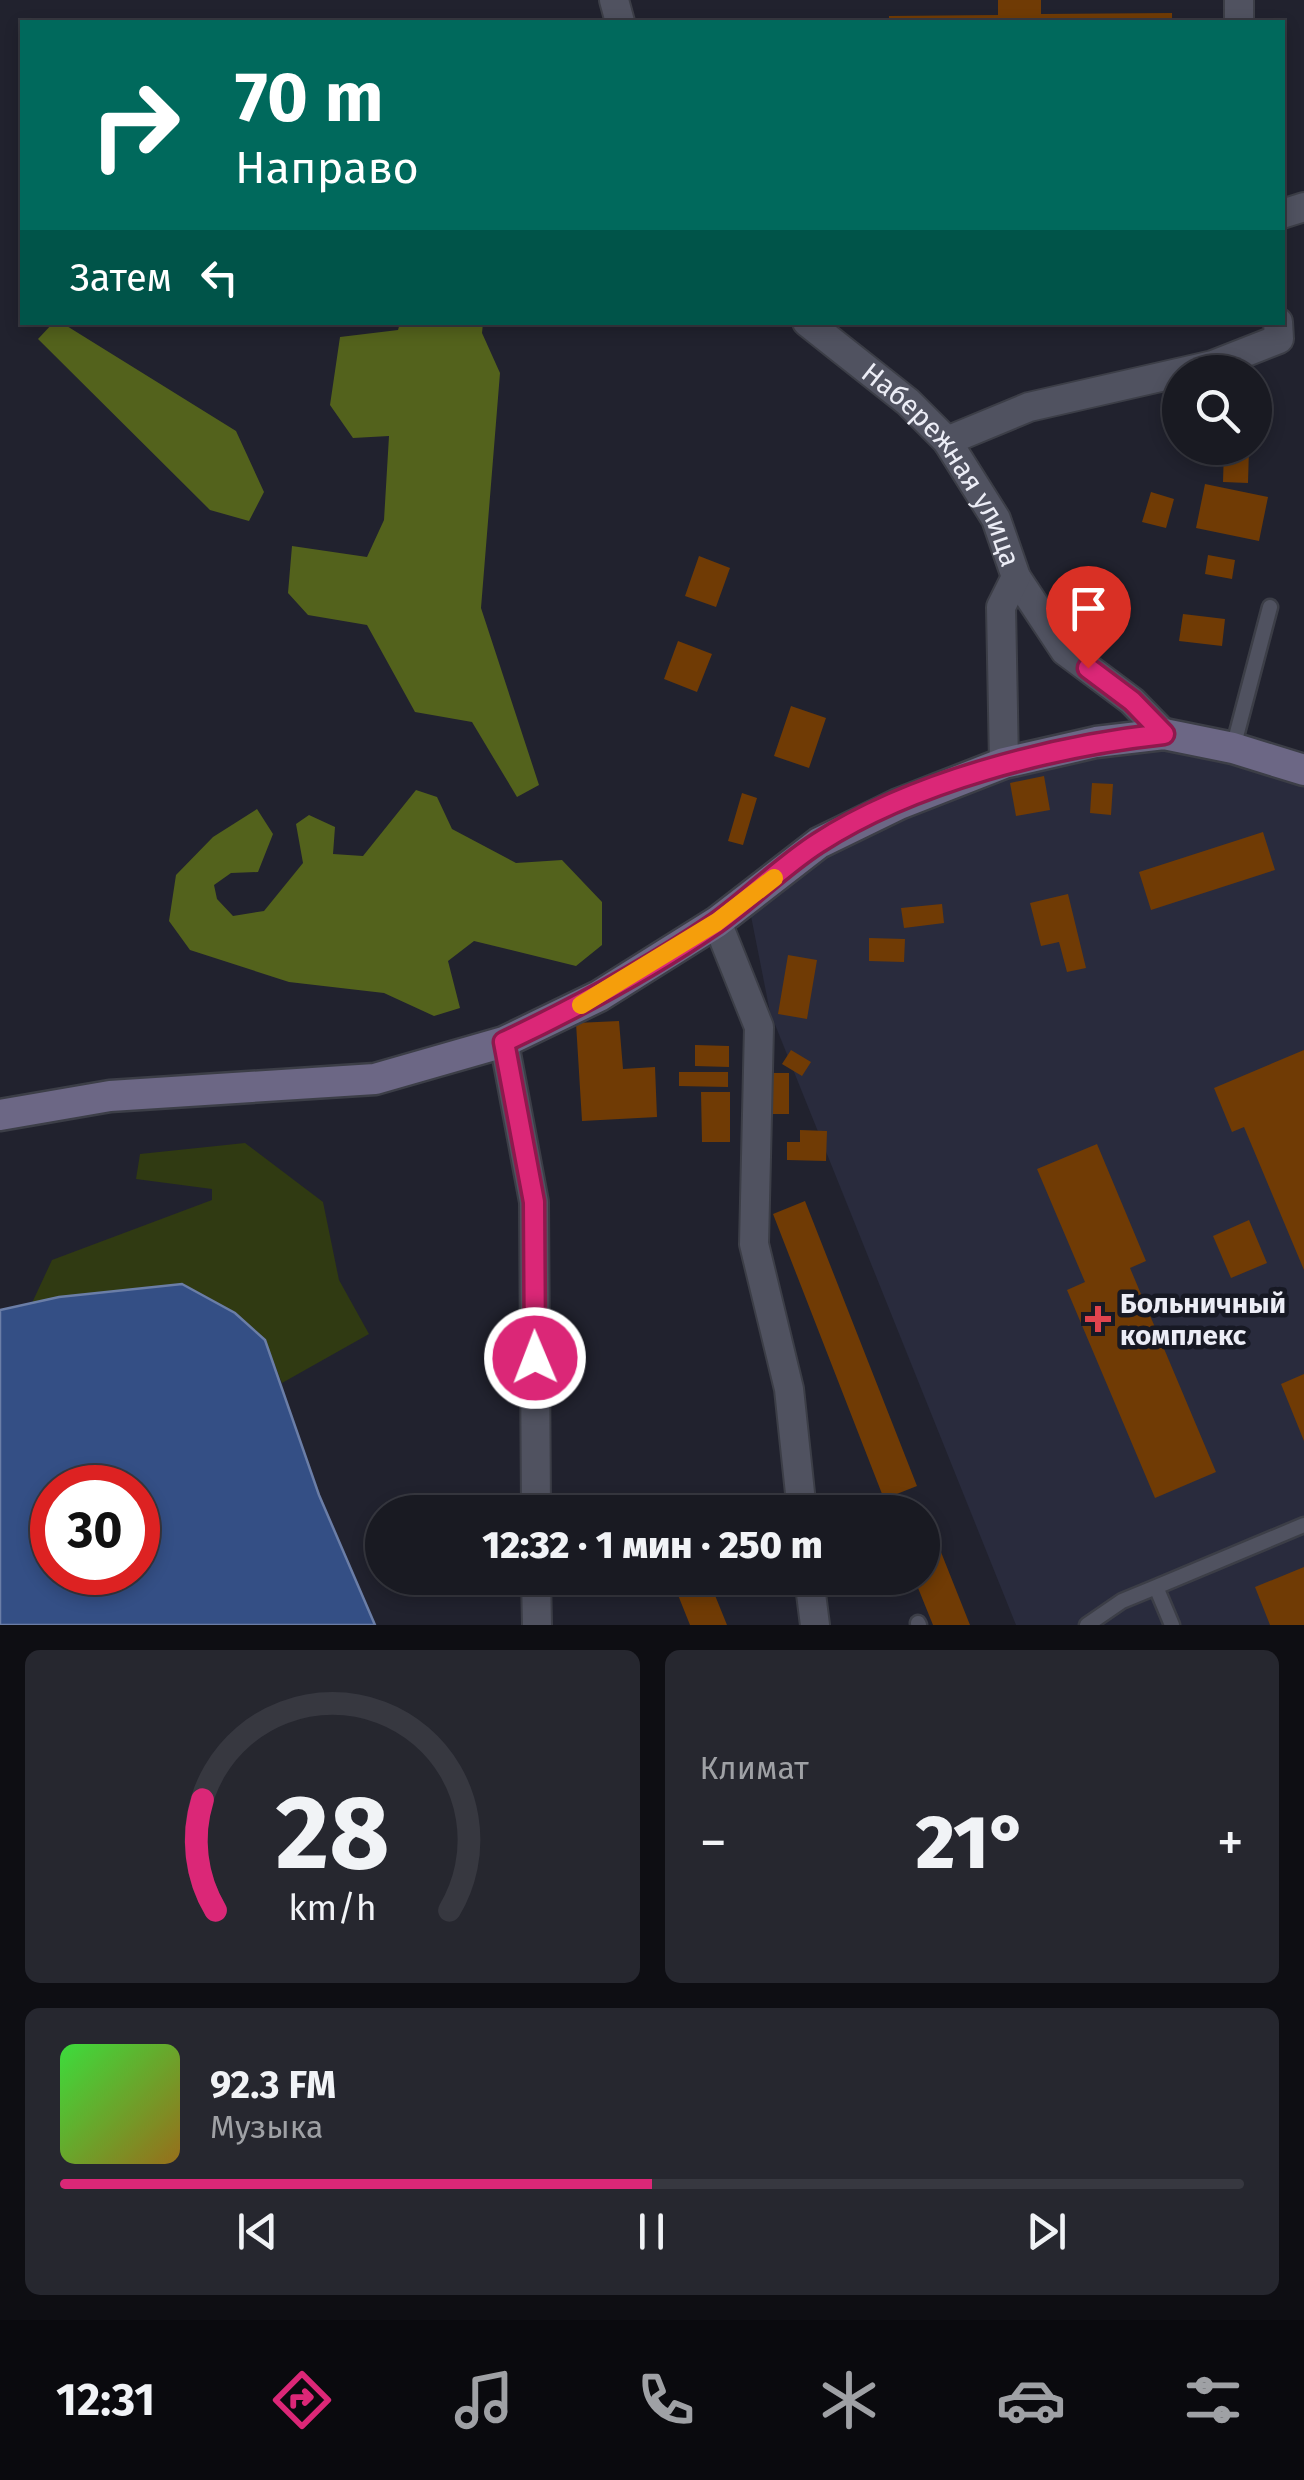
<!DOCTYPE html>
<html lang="ru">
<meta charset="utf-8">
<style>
:root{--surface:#191a22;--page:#26272f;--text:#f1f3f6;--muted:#9fa1a5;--line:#373840;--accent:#db2777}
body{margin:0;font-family:"Fira Sans",sans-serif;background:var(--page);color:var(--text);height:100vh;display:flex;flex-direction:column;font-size:38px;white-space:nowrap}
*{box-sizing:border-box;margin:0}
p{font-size:32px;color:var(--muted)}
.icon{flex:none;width:55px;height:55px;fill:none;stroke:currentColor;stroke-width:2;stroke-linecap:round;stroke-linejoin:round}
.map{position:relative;height:1625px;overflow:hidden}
.side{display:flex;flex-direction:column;gap:25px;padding:25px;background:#0e0e13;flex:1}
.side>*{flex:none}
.guide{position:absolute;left:20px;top:20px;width:1265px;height:305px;border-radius:0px;box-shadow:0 5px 15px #0003,0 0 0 2px var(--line);background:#00695c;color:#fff;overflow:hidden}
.tools{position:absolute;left:1162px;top:355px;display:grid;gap:20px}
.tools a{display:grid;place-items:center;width:110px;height:110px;border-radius:50%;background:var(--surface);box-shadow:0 5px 15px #0003,0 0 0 2px var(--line);font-size:50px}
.speed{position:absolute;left:30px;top:1465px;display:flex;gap:20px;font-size:50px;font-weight:700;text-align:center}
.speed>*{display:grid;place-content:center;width:130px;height:130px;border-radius:50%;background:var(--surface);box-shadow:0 5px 15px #0003,0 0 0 2px var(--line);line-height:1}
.speed .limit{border:15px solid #d22;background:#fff;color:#111}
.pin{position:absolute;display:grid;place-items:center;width:85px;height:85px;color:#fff;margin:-102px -42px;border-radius:50% 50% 50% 0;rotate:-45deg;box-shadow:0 0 10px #0007}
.pin .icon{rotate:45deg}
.me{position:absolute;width:110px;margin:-55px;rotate:359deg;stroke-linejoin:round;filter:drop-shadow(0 0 8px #0008)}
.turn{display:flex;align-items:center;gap:35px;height:210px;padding:0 50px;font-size:45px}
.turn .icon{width:130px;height:130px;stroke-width:2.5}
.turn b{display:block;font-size:70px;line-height:85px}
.then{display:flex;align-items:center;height:95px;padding:0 50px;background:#0003;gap:20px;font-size:38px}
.big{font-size:75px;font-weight:800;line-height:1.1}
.side .widget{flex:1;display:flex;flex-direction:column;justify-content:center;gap:15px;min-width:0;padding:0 35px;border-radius:15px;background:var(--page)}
.side .dial{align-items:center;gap:0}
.dial svg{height:260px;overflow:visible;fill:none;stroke:var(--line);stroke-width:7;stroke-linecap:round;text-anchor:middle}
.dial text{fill:var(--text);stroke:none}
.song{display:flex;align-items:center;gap:30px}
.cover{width:120px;height:120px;border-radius:15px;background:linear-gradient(135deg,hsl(120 70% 55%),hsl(40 70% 35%))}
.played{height:10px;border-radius:5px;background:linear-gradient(90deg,var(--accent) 50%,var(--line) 50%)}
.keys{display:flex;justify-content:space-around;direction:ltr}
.heat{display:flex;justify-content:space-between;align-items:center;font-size:55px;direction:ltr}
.side .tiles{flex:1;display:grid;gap:25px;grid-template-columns:1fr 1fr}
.widget:last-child{grid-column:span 2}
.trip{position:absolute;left:365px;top:1495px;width:575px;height:100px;border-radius:50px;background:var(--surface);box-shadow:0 5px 15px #0003,0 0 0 2px var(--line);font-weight:800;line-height:100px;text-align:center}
.menu{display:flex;height:160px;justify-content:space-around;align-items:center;background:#0a0a0e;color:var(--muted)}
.menu .icon{width:70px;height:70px}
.menu .selected{color:var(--accent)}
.menu b{font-size:45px;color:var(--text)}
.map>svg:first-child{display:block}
.built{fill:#292b3d}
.green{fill:#303a12}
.forest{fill:#53621c}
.water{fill:#344f85;stroke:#6b7ea7;stroke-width:2.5;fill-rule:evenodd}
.building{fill:#703b05}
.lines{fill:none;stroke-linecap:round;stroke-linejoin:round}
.lane-casing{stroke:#3c3e47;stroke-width:19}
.street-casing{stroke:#3c3e47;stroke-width:32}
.secondary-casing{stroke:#3c3e47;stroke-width:35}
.lane{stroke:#505260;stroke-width:14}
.street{stroke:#505260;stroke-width:28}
.secondary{stroke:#6c6785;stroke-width:30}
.route-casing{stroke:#8e194d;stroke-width:25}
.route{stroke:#db2777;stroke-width:18}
.slow{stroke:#f59e0b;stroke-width:18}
.health-dot{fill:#e0444e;stroke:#171924;stroke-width:4}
.labels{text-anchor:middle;stroke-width:9;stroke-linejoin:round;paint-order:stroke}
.street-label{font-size:28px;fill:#ecedf6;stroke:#171924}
.poi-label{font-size:28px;font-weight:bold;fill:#ecedf6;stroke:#171924;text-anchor:start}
</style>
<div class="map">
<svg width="1304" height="1625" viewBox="0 0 1304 1625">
<rect width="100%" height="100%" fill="#21222e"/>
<path class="built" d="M1124 748 1204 751 1304 784V1625H1016L770 1012 748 901 806 858 966 790Z"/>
<path class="green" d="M245 1143 323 1202 339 1280 369 1334 282 1383 265 1340 235 1313 32 1303 52 1260 212 1200V1189L136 1179 140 1154Z"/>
<path class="forest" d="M53 323H62L236 431 264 492 249 521 210 510 38 339Z
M400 323H483L482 333 500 373 481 608 539 785 517 797 472 722 415 712 367 625 308 615 288 593 292 546 367 557 384 520 389 436 353 438 330 405 340 337 398 330Z
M416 790 437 797 452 829 516 863 562 860 602 902V945L576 966 474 941 448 961 460 1008 434 1016 384 993 289 982 190 950 169 921 176 875 213 837 257 809 273 834 258 872 231 873 214 885 217 899 233 916 264 911 303 863 296 824 309 815 335 827 333 854 363 856Z"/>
<path class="water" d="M182 1284 235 1313 265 1340 319 1495 375 1625H0V1310L59 1297ZM52 1488H138V1572H52Z"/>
<path class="building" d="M998 0H1041V14L1172 13V22H889V16L998 15Z
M1224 448H1249L1248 483 1223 482Z
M1205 484 1268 497 1259 541 1196 528Z
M1151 492 1174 499 1166 528 1142 522Z
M1208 555 1235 560 1232 579 1205 574Z
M699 556 730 568 716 607 685 596Z
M1183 614 1225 619 1222 646 1179 641Z
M678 641 712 654 697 692 664 679Z
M791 706 826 718 809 768 774 756Z
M1044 776 1050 810 1016 816 1010 783Z
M1092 783 1113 784 1111 815 1090 813Z
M742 793 757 798 743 845 728 841Z
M1263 832 1275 870 1151 910 1139 872Z
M1068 894 1086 968 1067 972 1059 942 1041 946 1030 903Z
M942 904 944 923 904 928 901 908Z
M869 938 905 939 904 962 869 961Z
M788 955 817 960 807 1019 778 1014Z
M619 1021 623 1069 655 1067 657 1117 582 1121 576 1023Z
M695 1045 729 1046V1067L695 1066Z
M791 1050 811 1062 802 1076 782 1064Z
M1304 1050V1270L1244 1127 1232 1132 1214 1088Z
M679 1072H728V1087L679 1086Z
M771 1073H789V1114H771Z
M701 1092H730V1142H702Z
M800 1130 827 1131 826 1161 787 1160V1142H800Z
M1097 1144 1146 1261 1130 1268 1216 1472 1155 1498 1067 1290 1085 1282 1037 1169Z
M805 1201 917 1486 884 1499 773 1214Z
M1249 1220 1267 1263 1231 1278 1213 1236Z
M1304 1374V1441L1281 1384Z
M927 1517 970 1625H933L914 1578H922V1519Z
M1304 1567V1625H1270L1255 1587Z
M692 1578H708L727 1625H690L674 1585Z"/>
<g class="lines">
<g class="lane-casing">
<path id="lane" d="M1233 748 1270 607
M918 1623 919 1625
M1087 1625 1122 1601 1156 1587
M1172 1625 1156 1587 1304 1525"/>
</g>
<g class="street-casing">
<g id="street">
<path d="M614 0 620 22"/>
<path d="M1239 0V22"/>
<path d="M1282 214 1304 207"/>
<path id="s1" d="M807 322 908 402 947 441 996 519 1016 577 1065 651 1132 701 1164 734"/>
<path d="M947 441 1029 407 1213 365 1279 339 1278 322"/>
<path d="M1004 763 1001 607 1016 577"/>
<path d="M717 922 759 1027 754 1244 789 1389 802 1512"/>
<path d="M504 1042 534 1202 536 1512"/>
<path d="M536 1578 537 1625"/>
<path d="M809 1578 815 1625"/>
</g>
</g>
<g class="secondary-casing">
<path id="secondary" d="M0 1115 110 1096 375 1079 504 1042 599 996 717 922 819 843 899 804 1004 763 1096 742 1164 734 1233 748 1304 770"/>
</g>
<use href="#lane" class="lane"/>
<use href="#street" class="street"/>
<use href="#secondary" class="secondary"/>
</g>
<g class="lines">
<g class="route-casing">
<path id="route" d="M535 1358 534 1202 504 1042C578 1007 649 969 716 923 751 898 782 866 818 843 912 782 1053 746 1164 734L1132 701 1088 668"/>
</g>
<use href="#route" class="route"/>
<path class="slow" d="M581 1005 717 922 774 878"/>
</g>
<path class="health-dot" d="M1093 1304h10v10h10v10h-10v10h-10v-10h-10v-10h10z"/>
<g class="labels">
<g class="street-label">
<text dy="10" stroke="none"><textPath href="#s1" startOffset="200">Набережная улица</textPath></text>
</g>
<g class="poi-label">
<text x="1120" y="1313">Больничный<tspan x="1120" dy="32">комплекс</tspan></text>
</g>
</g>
</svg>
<div class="tools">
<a><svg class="icon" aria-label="search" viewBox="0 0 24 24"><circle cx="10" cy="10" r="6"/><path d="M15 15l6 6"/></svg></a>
</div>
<div class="speed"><div class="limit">30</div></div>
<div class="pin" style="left:1088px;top:668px;background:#d93025"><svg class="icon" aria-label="arrive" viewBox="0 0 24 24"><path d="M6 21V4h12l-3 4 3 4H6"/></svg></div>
<svg class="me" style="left:535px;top:1358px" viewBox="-20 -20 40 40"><circle r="17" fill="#db2777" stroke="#fff" stroke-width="3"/><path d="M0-11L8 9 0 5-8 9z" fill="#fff"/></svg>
<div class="trip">12:32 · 1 мин · 250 m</div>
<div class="guide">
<div class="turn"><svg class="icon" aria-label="right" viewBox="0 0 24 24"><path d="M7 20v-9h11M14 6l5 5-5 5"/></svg><div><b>70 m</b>Направо</div></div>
<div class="then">Затем<svg class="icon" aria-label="left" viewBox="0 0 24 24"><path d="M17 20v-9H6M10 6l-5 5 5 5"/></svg></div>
</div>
</div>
<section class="side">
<div class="tiles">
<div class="widget dial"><svg viewBox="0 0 100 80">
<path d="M14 69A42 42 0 1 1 86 69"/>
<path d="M14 69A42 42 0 0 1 10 35" stroke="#db2777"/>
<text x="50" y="56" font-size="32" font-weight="700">28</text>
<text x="50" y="72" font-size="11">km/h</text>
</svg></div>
<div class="widget"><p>Климат</p>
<div class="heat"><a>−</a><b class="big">21°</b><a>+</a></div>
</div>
<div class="widget">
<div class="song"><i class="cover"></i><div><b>92.3 FM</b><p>Музыка</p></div></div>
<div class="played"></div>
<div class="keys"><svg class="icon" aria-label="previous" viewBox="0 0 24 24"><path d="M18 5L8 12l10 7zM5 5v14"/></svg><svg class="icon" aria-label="pause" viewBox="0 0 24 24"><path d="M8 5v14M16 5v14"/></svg><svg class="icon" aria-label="next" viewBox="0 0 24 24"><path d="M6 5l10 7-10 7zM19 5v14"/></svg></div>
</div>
</div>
</section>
<nav class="menu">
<b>12:31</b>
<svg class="icon selected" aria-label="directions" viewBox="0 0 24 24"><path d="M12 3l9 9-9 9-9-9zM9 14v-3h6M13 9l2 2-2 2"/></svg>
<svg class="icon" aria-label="music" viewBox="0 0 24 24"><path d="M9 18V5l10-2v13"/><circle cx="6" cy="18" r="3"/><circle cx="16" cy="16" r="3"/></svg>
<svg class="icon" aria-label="phone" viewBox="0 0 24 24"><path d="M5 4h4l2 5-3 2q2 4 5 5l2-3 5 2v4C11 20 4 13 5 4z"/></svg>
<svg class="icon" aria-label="climate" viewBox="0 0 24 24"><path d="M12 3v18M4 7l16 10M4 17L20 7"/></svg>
<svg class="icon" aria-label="car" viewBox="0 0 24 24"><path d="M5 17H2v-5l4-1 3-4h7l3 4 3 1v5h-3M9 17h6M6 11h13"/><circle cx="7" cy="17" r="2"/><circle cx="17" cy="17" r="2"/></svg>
<svg class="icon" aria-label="filters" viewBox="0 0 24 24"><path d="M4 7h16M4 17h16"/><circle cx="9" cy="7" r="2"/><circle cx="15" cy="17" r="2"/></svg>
</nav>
